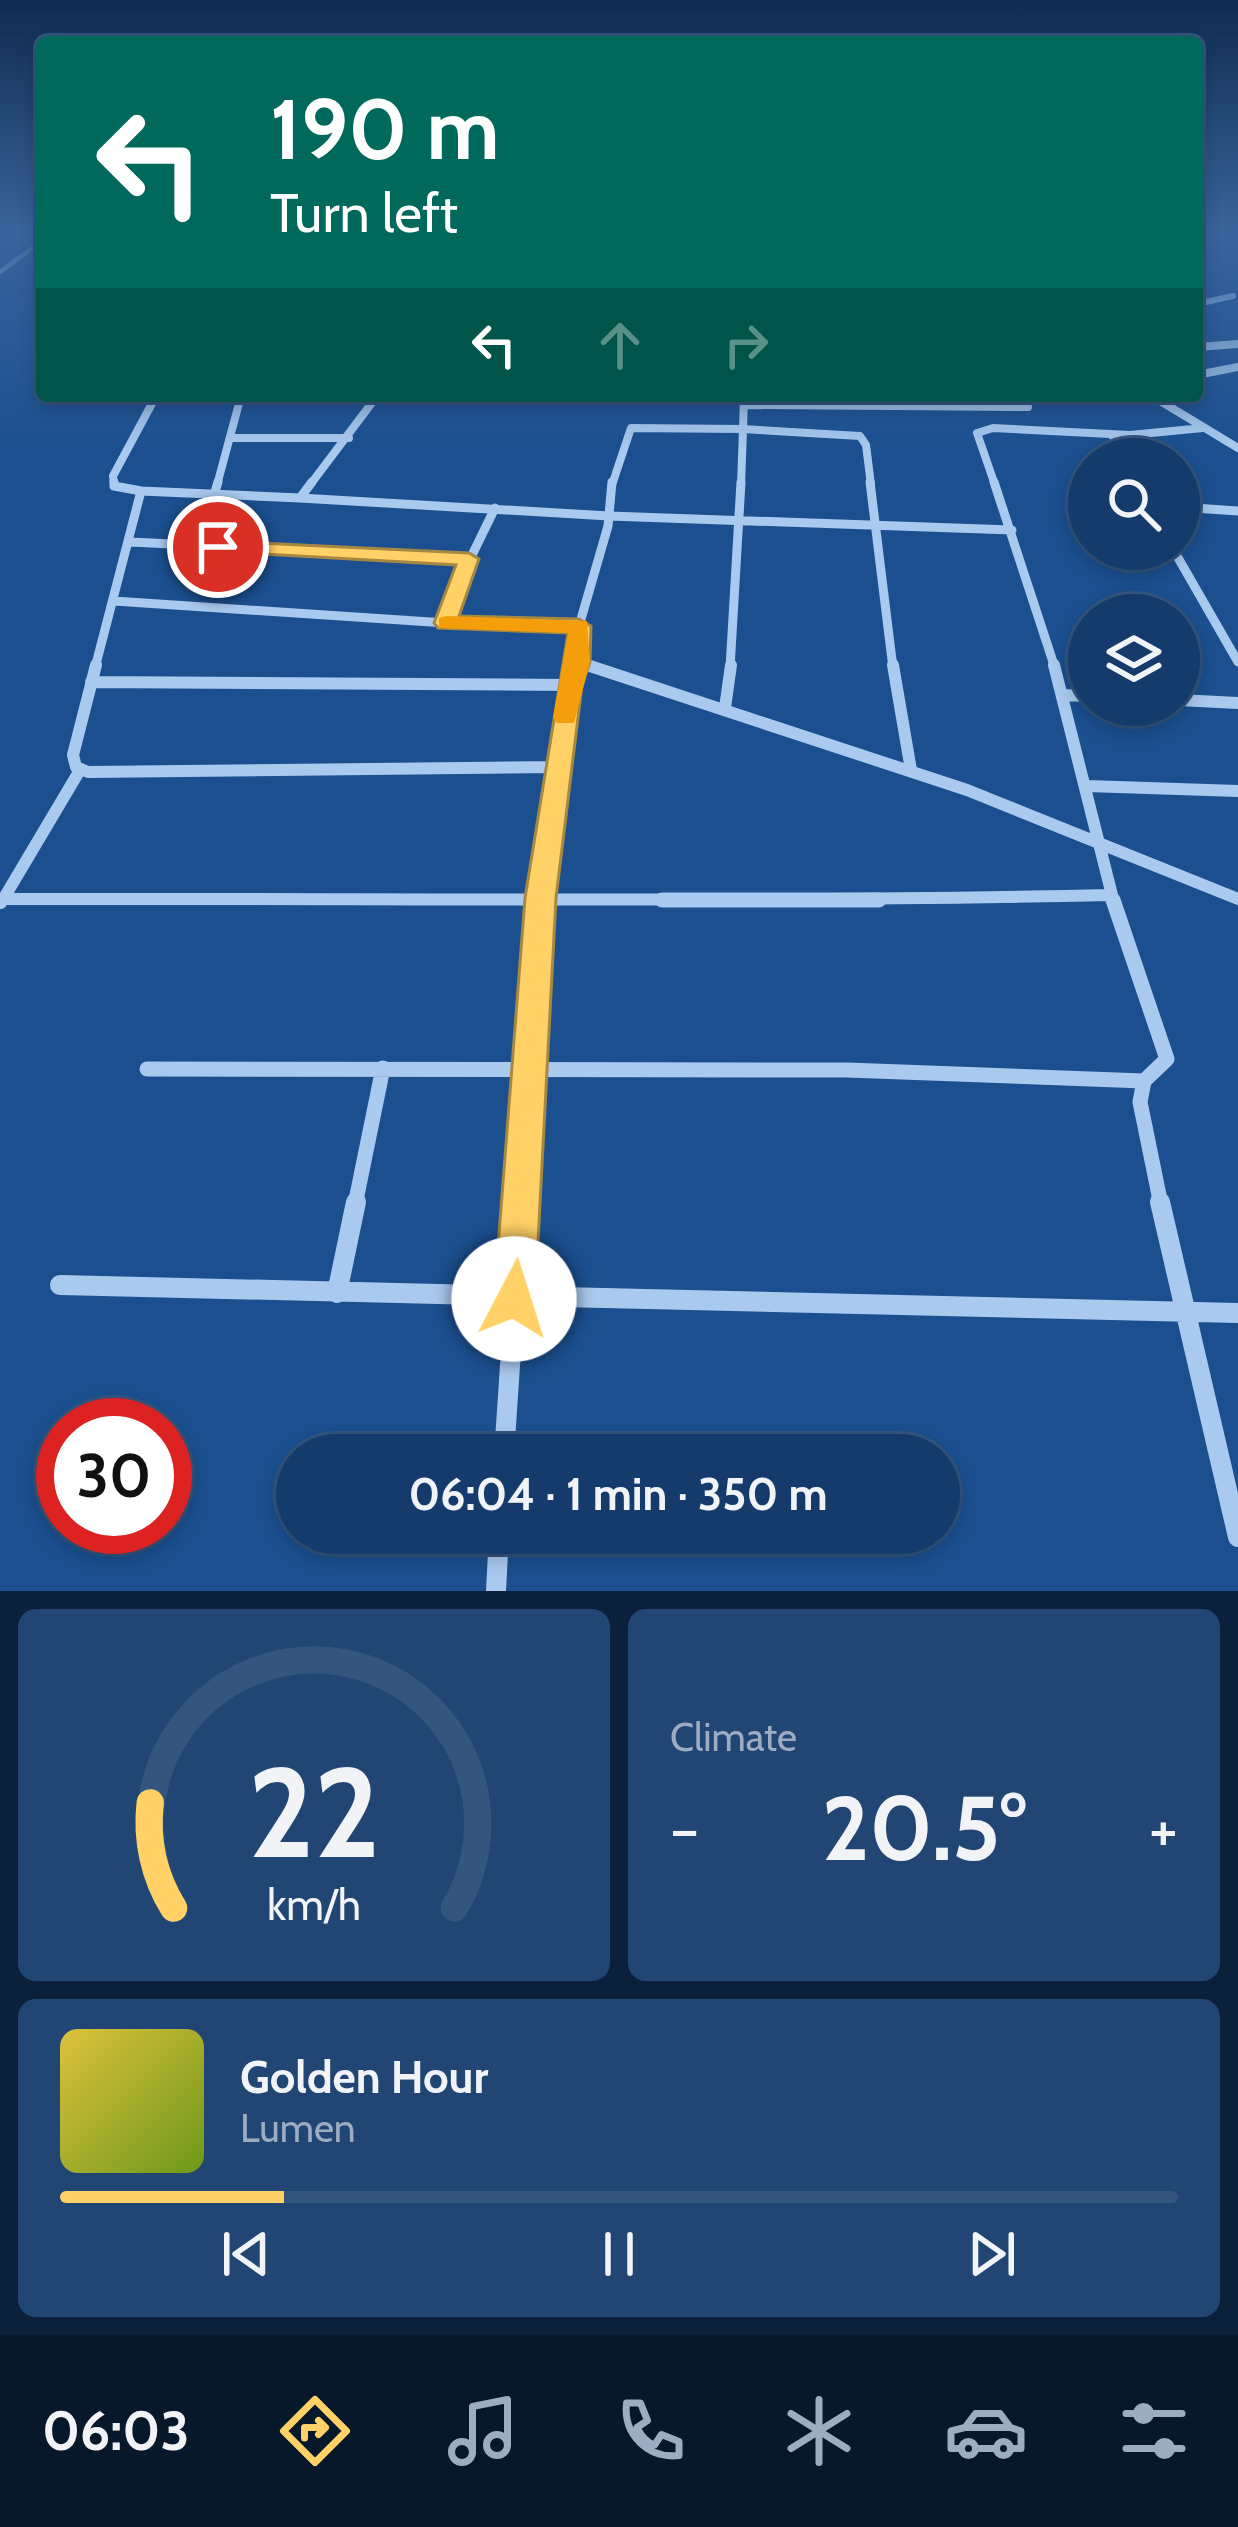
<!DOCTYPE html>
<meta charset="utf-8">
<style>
:root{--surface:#143b6b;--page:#214673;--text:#f1f3f6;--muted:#9dadc1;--line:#33557e;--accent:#ffd166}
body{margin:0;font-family:Cabin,sans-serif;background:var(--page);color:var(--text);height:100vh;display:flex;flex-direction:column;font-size:45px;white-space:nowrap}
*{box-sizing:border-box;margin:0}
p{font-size:39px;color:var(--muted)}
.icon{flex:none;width:66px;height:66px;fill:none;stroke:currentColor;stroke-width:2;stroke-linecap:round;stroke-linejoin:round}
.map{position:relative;height:1591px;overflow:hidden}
.drawer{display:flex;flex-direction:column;gap:18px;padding:18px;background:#0b203b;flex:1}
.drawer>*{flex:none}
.hud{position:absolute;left:36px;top:36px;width:1167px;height:366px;border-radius:12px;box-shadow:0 6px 18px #0003,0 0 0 3px var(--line);background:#00695c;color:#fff;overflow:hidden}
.tools{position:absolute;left:1068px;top:438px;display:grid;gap:24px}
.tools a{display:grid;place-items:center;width:132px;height:132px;border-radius:50%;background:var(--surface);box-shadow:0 6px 18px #0003,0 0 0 3px var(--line);font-size:60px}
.speed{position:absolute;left:36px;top:1398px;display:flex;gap:24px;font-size:60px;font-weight:700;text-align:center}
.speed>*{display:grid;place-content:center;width:156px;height:156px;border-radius:50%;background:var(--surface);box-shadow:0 6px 18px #0003,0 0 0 3px var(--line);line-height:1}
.speed .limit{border:18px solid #d22;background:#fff;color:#111}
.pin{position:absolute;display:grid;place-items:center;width:102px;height:102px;color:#fff;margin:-51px;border:6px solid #fff;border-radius:50%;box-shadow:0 3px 12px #0007}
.me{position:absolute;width:132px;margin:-66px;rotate:5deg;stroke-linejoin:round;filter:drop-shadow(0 0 9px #0008)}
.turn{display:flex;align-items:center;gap:42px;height:252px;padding:0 36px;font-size:54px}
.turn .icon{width:156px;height:156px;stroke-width:2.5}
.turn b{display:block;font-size:84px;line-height:102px}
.lanes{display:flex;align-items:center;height:114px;padding:0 36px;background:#0003;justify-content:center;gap:60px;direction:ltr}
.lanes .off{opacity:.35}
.big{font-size:90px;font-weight:800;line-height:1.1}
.drawer .card{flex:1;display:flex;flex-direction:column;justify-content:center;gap:18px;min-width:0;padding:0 42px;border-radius:18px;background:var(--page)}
.drawer .dial{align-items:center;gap:0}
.dial svg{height:312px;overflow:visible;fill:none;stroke:var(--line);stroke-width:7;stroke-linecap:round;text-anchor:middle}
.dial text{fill:var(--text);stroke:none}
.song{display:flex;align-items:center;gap:36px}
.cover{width:144px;height:144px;border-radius:18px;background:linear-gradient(135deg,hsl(50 70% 55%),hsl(80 70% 35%))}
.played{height:12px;border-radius:6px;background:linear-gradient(90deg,var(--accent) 20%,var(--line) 20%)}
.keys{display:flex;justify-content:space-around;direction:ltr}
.heat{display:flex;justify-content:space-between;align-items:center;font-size:66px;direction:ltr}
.drawer .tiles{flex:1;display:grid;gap:18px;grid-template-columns:1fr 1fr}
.card:last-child{grid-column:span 2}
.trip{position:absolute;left:276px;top:1434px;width:684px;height:120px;border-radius:60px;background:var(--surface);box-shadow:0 6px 18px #0003,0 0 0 3px var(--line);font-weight:800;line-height:120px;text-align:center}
.tabs{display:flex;height:192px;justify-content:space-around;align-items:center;background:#08182b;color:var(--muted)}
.tabs .icon{width:84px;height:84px}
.tabs .on{color:var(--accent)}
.tabs b{font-size:54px;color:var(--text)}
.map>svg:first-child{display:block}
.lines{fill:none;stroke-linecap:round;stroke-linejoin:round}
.lane{stroke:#a9c9ee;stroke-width:4.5}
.street-far5{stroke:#a9c9ee;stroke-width:6}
.street-far4{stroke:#a9c9ee;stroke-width:8}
.street-far3{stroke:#a9c9ee;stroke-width:9}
.street-far2{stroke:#a9c9ee;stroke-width:12}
.street-far1{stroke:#a9c9ee;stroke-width:15}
.street{stroke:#a9c9ee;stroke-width:20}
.route{fill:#ffd166;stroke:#a68842;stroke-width:3}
.slow{fill:#f59e0b}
</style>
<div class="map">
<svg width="1238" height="1591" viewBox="0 0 1238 1591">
<rect width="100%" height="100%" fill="#1b4f8f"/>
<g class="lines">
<path class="lane" d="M0 272 42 241"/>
<path class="street-far5" d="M1197 304 1233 296"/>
<path class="street-far4" d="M1197 347 1238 344
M1197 375 1238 367
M1152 396 1238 448
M745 405 1028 407
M1112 435 1125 459
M230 438H349
M114 485 113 476 156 396
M217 485 241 396
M310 485 377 396
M612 485 631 428 743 429 744 396
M741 485 743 429 860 436 866 445 871 485
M995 485 977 433 993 428 1130 435 1203 428"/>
<path class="street-far3" d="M870 482 893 668
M994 482 1055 668
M141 491 300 498 312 482
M215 492 218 482
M300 498 609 516 1012 530
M1179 507 1238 511
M131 542 469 559
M1173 549 1238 662
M114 601 446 623 579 626
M446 623 455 590 495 508
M578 662 596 668
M95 668 141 491 114 486V482
M576 668 579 626 608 526 612 482
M730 668 741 482"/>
<path class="street-far2" d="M96 665 73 755 76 767 88 772 559 767
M587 665 967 790 1238 899
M893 665 911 770
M1054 665 1114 903
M91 682 570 685
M1063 695 1089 696
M1179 700 1238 703
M725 708 731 665
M1087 786 1238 791
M3 899C372 898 741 903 1110 895
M1 903 80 770
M541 903 570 685 577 665"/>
<path class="street-far1" d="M662 900H879
M1113 900 1167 1059 1144 1081 1140 1102 1161 1205
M147 1069 847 1070 1144 1081
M355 1205 383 1068
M521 1205 541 900"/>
<path class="street" d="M1160 1202 1238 1537
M60 1285 1238 1313
M337 1293 356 1202
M504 1455 521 1202
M496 1591 499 1533"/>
</g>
<linearGradient id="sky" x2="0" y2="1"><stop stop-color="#0f2b4f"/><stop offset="0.51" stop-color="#39639b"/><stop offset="1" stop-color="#39639b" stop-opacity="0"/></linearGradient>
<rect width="1238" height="452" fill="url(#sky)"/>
<path class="route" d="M218 541 469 553 479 559 459 616 579 619 591 626 590 662 582 685 556 898 535 1299 529 1313 514 1320 500 1313 494 1299 525 898 568 633 438 628 434 623 456 565 211 551V542Z"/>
<path class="slow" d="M447 616 587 621 590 662 574 723H557L553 718 568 633 439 628V618Z"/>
</svg>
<div class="tools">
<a><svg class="icon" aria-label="search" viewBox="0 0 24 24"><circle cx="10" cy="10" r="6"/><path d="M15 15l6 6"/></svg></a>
<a><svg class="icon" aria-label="layers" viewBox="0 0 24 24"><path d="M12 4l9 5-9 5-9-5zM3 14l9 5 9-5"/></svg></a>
</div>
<div class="speed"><div class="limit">30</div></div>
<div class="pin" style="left:218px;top:547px;background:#d93025"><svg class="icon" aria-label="arrive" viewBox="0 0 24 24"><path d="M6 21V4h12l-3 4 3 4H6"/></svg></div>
<svg class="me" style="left:514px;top:1299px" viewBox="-20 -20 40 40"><circle r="19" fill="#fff"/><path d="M0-13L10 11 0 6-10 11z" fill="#ffd166"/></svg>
<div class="trip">06:04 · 1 min · 350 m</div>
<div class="hud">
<div class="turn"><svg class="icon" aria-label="left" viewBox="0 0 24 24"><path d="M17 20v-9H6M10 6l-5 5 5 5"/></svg><div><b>190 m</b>Turn left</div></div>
<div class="lanes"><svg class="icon" aria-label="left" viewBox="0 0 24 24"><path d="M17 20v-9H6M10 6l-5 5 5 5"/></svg><svg class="icon off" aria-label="ahead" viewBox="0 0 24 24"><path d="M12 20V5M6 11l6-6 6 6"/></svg><svg class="icon off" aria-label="right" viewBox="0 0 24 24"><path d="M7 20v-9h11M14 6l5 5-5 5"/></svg></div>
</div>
</div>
<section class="drawer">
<div class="tiles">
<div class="card dial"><svg viewBox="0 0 100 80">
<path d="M14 69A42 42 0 1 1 86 69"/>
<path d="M14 69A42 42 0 0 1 8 42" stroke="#ffd166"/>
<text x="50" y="56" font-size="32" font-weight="700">22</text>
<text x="50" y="72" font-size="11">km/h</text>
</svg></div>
<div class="card"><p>Climate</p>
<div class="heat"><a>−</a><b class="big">20.5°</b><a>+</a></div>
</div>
<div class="card">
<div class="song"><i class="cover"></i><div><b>Golden Hour</b><p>Lumen</p></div></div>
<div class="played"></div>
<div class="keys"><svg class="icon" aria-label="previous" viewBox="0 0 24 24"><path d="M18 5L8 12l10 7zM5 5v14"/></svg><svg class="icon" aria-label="pause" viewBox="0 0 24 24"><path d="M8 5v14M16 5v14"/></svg><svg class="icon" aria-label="next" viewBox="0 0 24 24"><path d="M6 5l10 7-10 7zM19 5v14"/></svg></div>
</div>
</div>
</section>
<nav class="tabs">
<b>06:03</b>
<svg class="icon on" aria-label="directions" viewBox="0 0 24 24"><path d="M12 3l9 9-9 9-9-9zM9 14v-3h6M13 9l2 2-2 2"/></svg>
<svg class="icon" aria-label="music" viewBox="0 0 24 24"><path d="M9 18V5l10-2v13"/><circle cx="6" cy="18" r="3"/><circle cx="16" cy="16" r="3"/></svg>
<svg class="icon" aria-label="phone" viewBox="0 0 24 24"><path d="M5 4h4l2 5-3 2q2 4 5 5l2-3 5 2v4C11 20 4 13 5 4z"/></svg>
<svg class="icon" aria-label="climate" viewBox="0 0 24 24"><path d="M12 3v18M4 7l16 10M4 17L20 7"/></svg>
<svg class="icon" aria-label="car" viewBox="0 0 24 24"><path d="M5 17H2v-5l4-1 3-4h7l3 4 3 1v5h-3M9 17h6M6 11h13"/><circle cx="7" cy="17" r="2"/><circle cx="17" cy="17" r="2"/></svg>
<svg class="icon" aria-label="filters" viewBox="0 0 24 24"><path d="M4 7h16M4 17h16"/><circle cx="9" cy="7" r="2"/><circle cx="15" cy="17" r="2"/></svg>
</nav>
